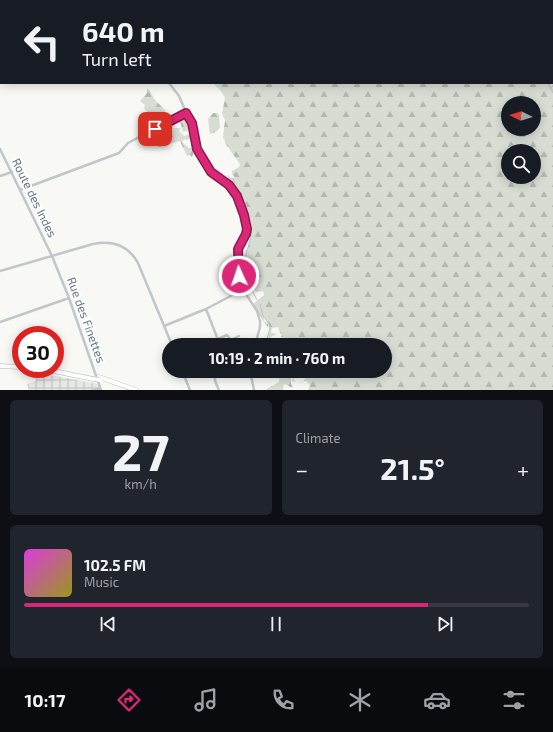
<!DOCTYPE html>
<meta charset="utf-8">
<style>
:root{--surface:#171b24;--page:#20242c;--text:#f1f3f6;--muted:#9ea1a6;--line:#363941;--accent:#db2777}
body{margin:0;font-family:"Exo 2",sans-serif;background:var(--page);color:var(--text);height:100vh;display:flex;flex-direction:column;font-size:15px;white-space:nowrap}
*{box-sizing:border-box;margin:0}
p{font-size:13px;color:var(--muted)}
.icon{flex:none;width:22px;height:22px;fill:none;stroke:currentColor;stroke-width:2;stroke-linecap:round;stroke-linejoin:round}
.map{position:relative;height:390px;overflow:hidden}
.details{display:flex;flex-direction:column;gap:10px;padding:10px;background:#0d0f14;flex:1}
.details>*{flex:none}
.banner{position:absolute;left:0px;top:0px;width:553px;height:84px;box-shadow:0 2px 10px #0003;background:#171b24;color:var(--text);overflow:hidden}
.needle{width:26px;rotate:275deg}
.tools{position:absolute;left:501px;top:96px;display:grid;gap:8px}
.tools a{display:grid;place-items:center;width:40px;height:40px;border-radius:50%;background:var(--surface);box-shadow:0 2px 10px #0003;font-size:20px}
.speed{position:absolute;left:12px;top:326px;display:flex;gap:8px;font-size:20px;font-weight:700;text-align:center}
.speed>*{display:grid;place-content:center;width:52px;height:52px;border-radius:50%;background:var(--surface);box-shadow:0 2px 10px #0003;line-height:1}
.speed .limit{border:6px solid #d22;background:#fff;color:#111}
.pin{position:absolute;display:grid;place-items:center;width:34px;height:34px;color:#fff;margin:-17px;border-radius:8px;box-shadow:0 2px 6px #0006}
.me{position:absolute;width:44px;margin:-22px;rotate:357deg;stroke-linejoin:round;filter:drop-shadow(0 0 3px #0008)}
.turn{display:flex;align-items:center;gap:14px;height:84px;padding:0 16px;font-size:18px}
.turn .icon{width:52px;height:52px;stroke-width:2.5}
.turn b{display:block;font-size:28px;line-height:34px}
.big{font-size:30px;font-weight:700;line-height:1.1}
.details .widget{flex:1;display:flex;flex-direction:column;justify-content:center;gap:6px;min-width:0;padding:0 14px;border-radius:6px;background:var(--page)}
.details .dial{align-items:center;gap:0}
.dial b{font-size:52px;line-height:1}
.song{display:flex;align-items:center;gap:12px}
.cover{width:48px;height:48px;border-radius:6px;background:linear-gradient(135deg,hsl(300 70% 55%),hsl(60 70% 35%))}
.played{height:4px;border-radius:2px;background:linear-gradient(90deg,var(--accent) 80%,var(--line) 80%)}
.keys{display:flex;justify-content:space-around;direction:ltr}
.heat{display:flex;justify-content:space-between;align-items:center;font-size:22px;direction:ltr}
.details .tiles{flex:1;display:grid;gap:10px;grid-template-columns:1fr 1fr}
.widget:last-child{grid-column:span 2}
.trip{position:absolute;left:162px;top:338px;width:230px;height:40px;border-radius:20px;background:var(--surface);box-shadow:0 2px 10px #0003;font-weight:700;line-height:40px;text-align:center}
.dock{display:flex;height:64px;justify-content:space-around;align-items:center;background:#090b0e;color:var(--muted)}
.dock .icon{width:28px;height:28px}
.dock .on{color:var(--accent)}
.dock b{font-size:18px;color:var(--text)}
.map>svg:first-child{display:block}
.industrial{fill:url(#industrial-grid)}
.forest{fill:url(#forest-firs);fill-rule:evenodd}
.lines{fill:none;stroke-linecap:round;stroke-linejoin:round}
.stream{stroke:#b7c6ca;stroke-width:1}
.highway-casing{stroke:#b4b9bc;stroke-width:5}
.minor{stroke:#c1c6ca;stroke-width:2.5}
.highway{stroke:#fff;stroke-width:4}
.highway-bridge-casing{stroke:#b4b9bc;stroke-width:5;stroke-linecap:butt}
.highway-bridge{stroke:#fff;stroke-width:4}
.route-casing{stroke:#8e194d;stroke-width:10}
.route{stroke:#db2777;stroke-width:7}
.labels{text-anchor:middle;stroke-width:4;stroke-linejoin:round;paint-order:stroke}
.street-label{font-size:12px;fill:#627682;stroke:#fff}
</style>
<div class="map">
<svg width="553" height="390" viewBox="0 0 553 390">
<defs>
<pattern id="industrial-grid" width="8" height="8" patternUnits="userSpaceOnUse"><rect width="8" height="8" fill="#e6e8e6"/><path d="M0 4h8M4 0v8" fill="none" stroke="#bec1c0"/></pattern>
<pattern id="forest-firs" width="22" height="20" patternUnits="userSpaceOnUse"><rect width="22" height="20" fill="#d8ddd4"/><path d="M5 1l3.5 6h-7zM16 11l3.5 6h-7z" fill="#b3b8b1"/></pattern>
</defs>
<rect width="100%" height="100%" fill="#f8f8f5"/>
<path class="industrial" d="M33 373 56 376 98 384 101 390H29L27 384 36 381Z"/>
<path class="forest" d="M147 0H553V390H308L310 385 306 381 299 383 292 381 294 376V381L298 383 304 381 305 378 304 376 302 378 295 371H385V345H279L284 344 285 340 283 337 281 338 282 335 279 331 278 327 272 328 271 333 277 334 270 337 269 339H272L268 341V344L266 345 270 327 264 316V321L268 324 269 328 265 324 253 304 264 295 263 291 256 292C247 279 243 265 245 250H247C249 242 254 233 247 225L238 194C232 189 223 186 219 181L226 183 228 180V175L230 177 235 178 232 174V171L239 167 240 164 227 146 223 137 225 120 222 114 225 98 221 91 213 83H552V1H147ZM508 103H534V129H508ZM508 151H534V177H508Z
M148 88 155 100 165 110 166 116H169V121L160 125 153 117 154 124 151 120V116L144 108 145 105 140 101 147 93V89Z
M213 113H217L219 115 220 128 216 132 210 134 208 119Z
M184 116 190 120 193 138 186 140 184 139 182 142 189 148H193L194 151 192 157 190 155 187 156 180 141 159 147 157 144 159 138 168 133 169 131 175 129 166 130 171 128H181L179 131 184 136 190 134 189 130 183 132 179 118Z
M277 371H291V384L293 388 284 384 283 390H265L279 382V379Z"/>
<g class="lines">
<path class="stream" d="M0 79H1
M233 179 235 184
M242 199 251 229V237L245 258 247 277 251 288 257 300
M260 304 263 316 269 324 270 328 265 345"/>
<g class="highway-casing">
<path id="highway" d="M0 366 21 367
M44 369 93 379
M99 377 136 390"/>
</g>
<path class="minor" d="M121 0 122 1
M152 0V1
M538 0V1
M169 83 179 96 186 112 191 121 196 148 206 166 215 176 229 185 239 200 246 222 247 231 238 249V268L242 288 257 311 260 321V327L255 345
M548 83 553 92
M0 149 52 256 69 298 101 390
M0 176 12 172
M20 190 119 153 128 143 186 112
M0 271 93 244C112 240 128 245 138 263L172 345
M206 309 220 345
M0 322 69 298
M164 326 206 309 242 290
M218 339 227 335 231 340 239 336
M182 371 190 390
M218 371C212 378 216 383 219 390
M250 371 254 390
M200 377 209 375 214 377
M94 390 100 388"/>
<use href="#highway" class="highway"/>
<g class="highway-bridge-casing">
<path id="highway-bridge" d="M93 379 100 380"/>
</g>
<use href="#highway-bridge" class="highway-bridge"/>
</g>
<g class="lines">
<g class="route-casing">
<path id="route" d="M155 129 186 113 192 123 197 149 211 172 229 185 237 196 244 215 247 229 246 234 238 249 239 276"/>
</g>
<use href="#route" class="route"/>
</g>
<g class="labels">
<g class="street-label">
<text transform="translate(34 198) rotate(64)" y="4">Route des Indes</text>
<text transform="translate(86 320) rotate(70)" y="4">Rue des Finettes</text>
</g>
</g>
</svg>
<div class="tools">
<a><svg class="needle" viewBox="-14 -14 28 28"><path d="M0-13l5 13h-10z" fill="#e53935"/><path d="M0 13l5-13h-10z" fill="#9ea1a6"/></svg></a>
<a><svg class="icon" aria-label="search" viewBox="0 0 24 24"><circle cx="10" cy="10" r="6"/><path d="M15 15l6 6"/></svg></a>
</div>
<div class="speed"><div class="limit">30</div></div>
<div class="pin" style="left:155px;top:129px;background:#d93025"><svg class="icon" aria-label="arrive" viewBox="0 0 24 24"><path d="M6 21V4h12l-3 4 3 4H6"/></svg></div>
<svg class="me" style="left:239px;top:276px" viewBox="-20 -20 40 40"><circle r="17" fill="#db2777" stroke="#fff" stroke-width="3"/><path d="M0-11L8 9 0 5-8 9z" fill="#fff"/></svg>
<div class="trip">10:19 · 2 min · 760 m</div>
<div class="banner">
<div class="turn"><svg class="icon" aria-label="left" viewBox="0 0 24 24"><path d="M17 20v-9H6M10 6l-5 5 5 5"/></svg><div><b>640 m</b>Turn left</div></div>
</div>
</div>
<section class="details">
<div class="tiles">
<div class="widget dial"><b>27</b><p>km/h</p></div>
<div class="widget"><p>Climate</p>
<div class="heat"><a>−</a><b class="big">21.5°</b><a>+</a></div>
</div>
<div class="widget">
<div class="song"><i class="cover"></i><div><b>102.5 FM</b><p>Music</p></div></div>
<div class="played"></div>
<div class="keys"><svg class="icon" aria-label="previous" viewBox="0 0 24 24"><path d="M18 5L8 12l10 7zM5 5v14"/></svg><svg class="icon" aria-label="pause" viewBox="0 0 24 24"><path d="M8 5v14M16 5v14"/></svg><svg class="icon" aria-label="next" viewBox="0 0 24 24"><path d="M6 5l10 7-10 7zM19 5v14"/></svg></div>
</div>
</div>
</section>
<nav class="dock">
<b>10:17</b>
<svg class="icon on" aria-label="directions" viewBox="0 0 24 24"><path d="M12 3l9 9-9 9-9-9zM9 14v-3h6M13 9l2 2-2 2"/></svg>
<svg class="icon" aria-label="music" viewBox="0 0 24 24"><path d="M9 18V5l10-2v13"/><circle cx="6" cy="18" r="3"/><circle cx="16" cy="16" r="3"/></svg>
<svg class="icon" aria-label="phone" viewBox="0 0 24 24"><path d="M5 4h4l2 5-3 2q2 4 5 5l2-3 5 2v4C11 20 4 13 5 4z"/></svg>
<svg class="icon" aria-label="climate" viewBox="0 0 24 24"><path d="M12 3v18M4 7l16 10M4 17L20 7"/></svg>
<svg class="icon" aria-label="car" viewBox="0 0 24 24"><path d="M5 17H2v-5l4-1 3-4h7l3 4 3 1v5h-3M9 17h6M6 11h13"/><circle cx="7" cy="17" r="2"/><circle cx="17" cy="17" r="2"/></svg>
<svg class="icon" aria-label="filters" viewBox="0 0 24 24"><path d="M4 7h16M4 17h16"/><circle cx="9" cy="7" r="2"/><circle cx="15" cy="17" r="2"/></svg>
</nav>
